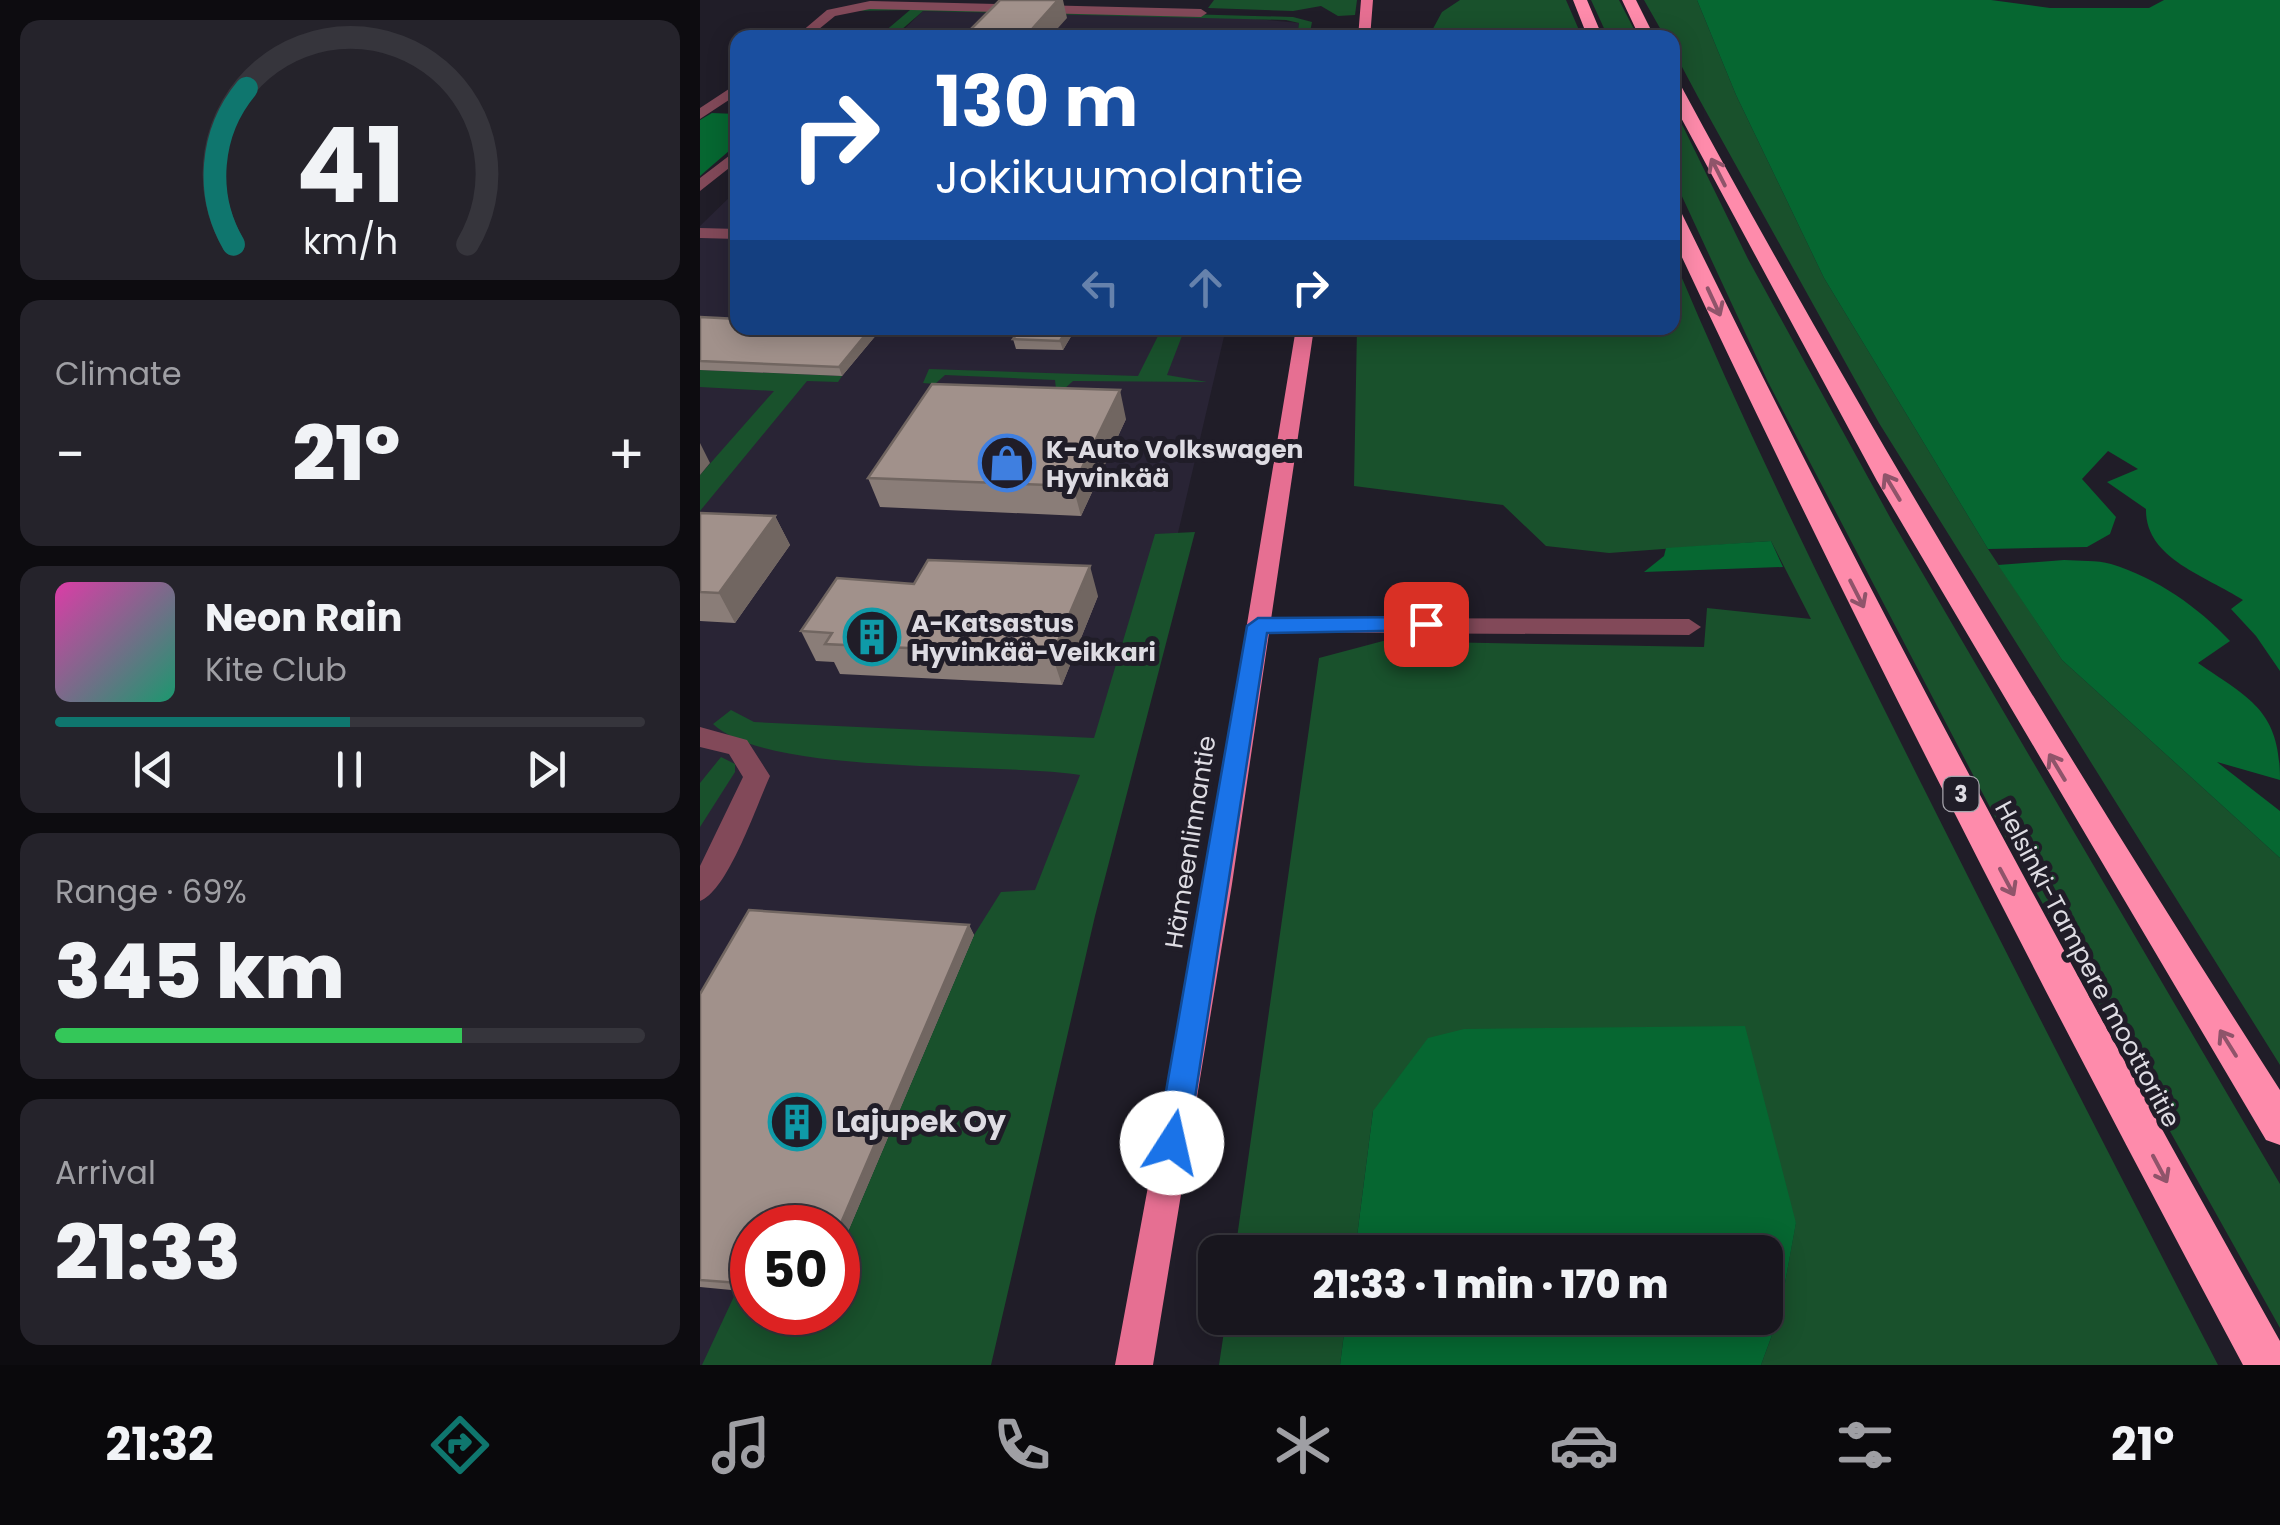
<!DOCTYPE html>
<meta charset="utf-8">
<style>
:root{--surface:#18161e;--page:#25232b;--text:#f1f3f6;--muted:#9f9fa4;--line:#36353c;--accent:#0f766e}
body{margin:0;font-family:Poppins,sans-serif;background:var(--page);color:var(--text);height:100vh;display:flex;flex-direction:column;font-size:38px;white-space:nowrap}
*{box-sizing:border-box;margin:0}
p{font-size:32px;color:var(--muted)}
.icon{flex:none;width:55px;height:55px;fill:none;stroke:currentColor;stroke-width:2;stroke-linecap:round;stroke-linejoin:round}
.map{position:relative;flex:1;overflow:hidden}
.details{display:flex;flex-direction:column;gap:20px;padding:20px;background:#0d0c10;width:700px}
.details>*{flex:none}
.banner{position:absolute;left:30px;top:30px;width:950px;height:305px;border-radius:20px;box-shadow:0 5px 25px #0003,0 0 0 2px var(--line);background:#1a4fa0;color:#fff;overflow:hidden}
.speed{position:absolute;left:30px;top:1205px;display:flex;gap:20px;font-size:50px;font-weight:700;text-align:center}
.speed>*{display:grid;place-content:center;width:130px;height:130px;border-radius:50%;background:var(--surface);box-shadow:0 5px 25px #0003,0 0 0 2px var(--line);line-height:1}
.speed .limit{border:15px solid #d22;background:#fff;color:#111}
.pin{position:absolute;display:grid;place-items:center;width:85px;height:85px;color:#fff;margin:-42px;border-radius:20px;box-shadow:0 5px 15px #0006}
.me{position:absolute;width:110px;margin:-55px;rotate:10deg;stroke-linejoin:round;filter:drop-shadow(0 0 8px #0008)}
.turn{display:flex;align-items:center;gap:35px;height:210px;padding:0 40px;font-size:45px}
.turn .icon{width:130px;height:130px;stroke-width:2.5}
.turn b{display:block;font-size:70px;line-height:85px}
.lanes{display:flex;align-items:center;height:95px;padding:0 40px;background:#0003;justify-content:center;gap:50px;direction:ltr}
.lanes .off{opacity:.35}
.big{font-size:75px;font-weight:800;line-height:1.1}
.details .card{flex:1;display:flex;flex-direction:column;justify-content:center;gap:15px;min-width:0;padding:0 35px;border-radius:20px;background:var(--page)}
.details .dial{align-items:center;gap:0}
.dial svg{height:260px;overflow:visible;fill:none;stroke:var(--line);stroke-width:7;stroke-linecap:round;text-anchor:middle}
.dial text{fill:var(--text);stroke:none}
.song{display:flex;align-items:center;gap:30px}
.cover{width:120px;height:120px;border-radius:15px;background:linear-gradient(135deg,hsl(320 70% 55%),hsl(160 70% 35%))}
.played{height:10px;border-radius:5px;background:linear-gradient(90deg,var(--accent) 50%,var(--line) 50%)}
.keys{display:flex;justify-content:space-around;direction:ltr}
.heat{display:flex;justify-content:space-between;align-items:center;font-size:55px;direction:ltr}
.charge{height:15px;border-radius:8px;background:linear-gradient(90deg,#34c759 69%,var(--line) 0)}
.trip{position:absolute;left:498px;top:1235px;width:585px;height:100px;border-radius:20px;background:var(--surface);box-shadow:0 5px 25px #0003,0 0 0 2px var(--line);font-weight:800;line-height:100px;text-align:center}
.tab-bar{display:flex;height:160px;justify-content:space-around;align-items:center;background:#0a090c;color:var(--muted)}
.tab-bar .icon{width:70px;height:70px}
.tab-bar .selected{color:var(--accent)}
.tab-bar b{font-size:45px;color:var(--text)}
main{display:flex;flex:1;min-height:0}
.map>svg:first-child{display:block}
.built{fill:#292435;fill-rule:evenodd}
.green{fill:#19512c}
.forest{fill:#066731}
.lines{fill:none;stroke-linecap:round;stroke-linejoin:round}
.minor{fill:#824959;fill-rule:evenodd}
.major{fill:#e66f92;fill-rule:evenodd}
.highway{fill:#fe8bab;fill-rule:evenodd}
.wall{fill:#8a7d78}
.shaded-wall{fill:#716661}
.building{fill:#a1918b;stroke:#716661;stroke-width:2.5}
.oneway{stroke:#8f546a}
.route{fill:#1a73e8;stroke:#114b97;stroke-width:2.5}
.labels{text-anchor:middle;stroke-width:10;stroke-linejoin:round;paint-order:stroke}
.shield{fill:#201d28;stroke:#a5a3ab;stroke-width:2.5}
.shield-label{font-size:22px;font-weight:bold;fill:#dedce3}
.poi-label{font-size:25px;font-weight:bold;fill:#dedce3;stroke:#201d28;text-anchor:start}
.street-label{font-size:25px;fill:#dedce3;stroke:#201d28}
.near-poi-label{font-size:30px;font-weight:bold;fill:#dedce3;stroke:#201d28;text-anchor:start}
</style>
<main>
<section class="details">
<div class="card dial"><svg viewBox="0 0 100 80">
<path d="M14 69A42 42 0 1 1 86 69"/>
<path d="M14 69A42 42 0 0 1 18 21" stroke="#0f766e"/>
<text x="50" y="56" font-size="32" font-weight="700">41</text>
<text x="50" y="72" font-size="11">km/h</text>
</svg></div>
<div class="card"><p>Climate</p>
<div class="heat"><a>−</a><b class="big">21°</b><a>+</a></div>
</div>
<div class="card">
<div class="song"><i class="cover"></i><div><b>Neon Rain</b><p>Kite Club</p></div></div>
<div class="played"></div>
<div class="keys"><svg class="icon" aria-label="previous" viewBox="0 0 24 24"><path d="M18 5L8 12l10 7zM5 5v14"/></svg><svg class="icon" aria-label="pause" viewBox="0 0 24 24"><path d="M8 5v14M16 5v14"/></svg><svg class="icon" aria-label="next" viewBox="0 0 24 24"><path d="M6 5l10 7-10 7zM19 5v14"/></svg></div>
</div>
<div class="card"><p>Range · 69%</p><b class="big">345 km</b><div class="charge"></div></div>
<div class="card"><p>Arrival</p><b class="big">21:33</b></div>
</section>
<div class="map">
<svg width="1580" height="1365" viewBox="0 0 1580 1365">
<rect width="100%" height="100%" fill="#201d28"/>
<path class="built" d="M223 11 545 18 599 23 597 38H195Z
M37 190 38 328H526L283 1365H0V226ZM52 1228H138V1312H52Z"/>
<path class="green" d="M514 0H657L655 15 638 16 621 6 593 11 508 8Z
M760 0H866L882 37 728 38 742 12Z
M891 0H919L938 37H908Z
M944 0H997L1036 95 1124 278 1288 549 1362 660 1580 858V1065L1179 423 998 97 973 50 972 38 965 37Z
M204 6 593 17 612 22 609 37 597 38 599 23 586 20 223 11 193 37 177 38 210 10 147 11Z
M973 106 1048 259 1192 521 1580 1184V1328L1306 838 1068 382 973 177Z
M973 257C1048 436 1135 611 1222 785 1319 979 1418 1172 1518 1365H1061L1079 1316 1096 1222 673 1111 655 1252H535L619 658 683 641 1004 647 1007 608 1111 619 1071 541 909 553 846 546 803 505 654 486 657 328H972Z
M462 328H485L467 375 507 382 373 381 364 389H356L355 380 245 375 235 384 223 383 229 369 438 376Z
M0 370 142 376 138 382 107 381 0 511V475L74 391 0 387Z
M495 532 395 916 291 1365H2L37 1290 52 1292V1312H138V1255L274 935 301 892 335 890 380 775C298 762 68 776 13 724L31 710 54 722 394 738 455 534Z
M21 757 35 764V772L0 827V783Z
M526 1318H646L640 1365H519Z"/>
<path class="forest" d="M997 0H1291L1350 8H1449L1464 0H1580V671L1556 636 1531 609 1543 600C1507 576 1445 559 1446 509L1407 482 1438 469 1408 451 1382 479 1416 517 1410 534 1387 547 1288 549 1124 278 1036 95Z
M12 113 37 114V144L0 176V120Z
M1071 541 1083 567 944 572 964 556 966 548Z
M1364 560C1379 561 1397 560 1411 564 1457 578 1498 607 1530 641L1498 663C1550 699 1580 710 1580 780L1517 762 1580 811V858L1362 660 1298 565Z
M1045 1026 1096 1223 1079 1316 1061 1365H640L646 1318H1065V1252H655L673 1111 728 1038 764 1029Z"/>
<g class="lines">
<path class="minor" d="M170 1 501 9 507 13 501 17 170 9 135 16 108 38H94L127 10Z
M38 83V94L0 119V108Z
M38 149V161L0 191V178Z
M0 228 38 229V239L0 238Z
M558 618 989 619 1001 627 989 635 550 632 546 626 550 620Z
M0 727 47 740 70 776C57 804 28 891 0 901V866L43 777 29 754 0 747Z"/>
<path class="major" d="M661 0H673L670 38H658Z
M596 328H614L532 884 453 1365H415L504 884Z"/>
<path class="highway" d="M873 0H887L903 38H888Z
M922 0H936L955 38H940Z
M972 79 980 84C1166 428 1369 761 1580 1090V1145L1566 1140 1177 481 972 101Z
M972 208 982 214C1169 597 1372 970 1580 1341V1365H1543C1344 993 1151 618 972 236Z"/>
</g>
<path class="wall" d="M0 317 182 328 142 376 0 370Z
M321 328H376L363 350 316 349 313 339Z
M426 419 381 516 180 507 168 478Z
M0 513 75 516 90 545 35 623 0 621Z
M398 596 362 685 140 674 134 662 116 661 101 631Z
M269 925 274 935 138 1255V1228H52V1292L0 1287V994Z"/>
<path class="shaded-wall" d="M358 0H363L367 18 349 38H324Z
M171 328H182L142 376 139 367Z
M368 328H376L363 350 360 341Z
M420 390 426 419 381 516 373 486Z
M0 443 10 463 0 475Z
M75 516 90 545 35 623 19 593Z
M390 566 398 596 362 685 352 655Z
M269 925 274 935 138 1255V1230Z"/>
<path class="building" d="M300 0H358L324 38H262Z
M0 317 38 319V328H171L139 367 0 361Z
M321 328H368L360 341 313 339Z
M232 384 420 390 373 486 168 478Z
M0 513 75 516 19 593 0 592Z
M228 560 390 566 352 655 125 644 132 633 101 631 137 578 214 584Z
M49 910 269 925 138 1230V1228H52V1284L0 1280V994Z"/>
<defs><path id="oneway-shaft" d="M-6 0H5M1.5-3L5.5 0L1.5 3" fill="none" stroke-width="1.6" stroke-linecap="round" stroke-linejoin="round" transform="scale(2.5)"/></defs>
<g class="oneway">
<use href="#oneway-shaft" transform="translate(1018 172) rotate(-117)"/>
<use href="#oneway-shaft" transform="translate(1014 302) rotate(65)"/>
<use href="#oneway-shaft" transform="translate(1192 487) rotate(-121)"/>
<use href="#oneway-shaft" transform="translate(1157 594) rotate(63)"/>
<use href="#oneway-shaft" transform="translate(1357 767) rotate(-121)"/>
<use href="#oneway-shaft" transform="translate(1307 882) rotate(62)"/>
<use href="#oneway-shaft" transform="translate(1528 1043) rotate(-122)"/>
<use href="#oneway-shaft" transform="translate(1460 1169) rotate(62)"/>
</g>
<path class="route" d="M726 617 734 619 737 624 734 630 567 633 488 1143 483 1153 472 1158 462 1153 457 1143 547 626 558 618Z"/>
<defs>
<g id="shop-ring" transform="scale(2.875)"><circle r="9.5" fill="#201d28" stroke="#3f7fe0" stroke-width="1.5"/><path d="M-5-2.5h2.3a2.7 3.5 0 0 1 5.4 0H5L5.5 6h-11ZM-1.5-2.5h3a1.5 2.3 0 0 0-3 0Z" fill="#3f7fe0"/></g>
<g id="building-ring" transform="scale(2.875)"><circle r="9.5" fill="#201d28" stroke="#0f9aa8" stroke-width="1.5"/><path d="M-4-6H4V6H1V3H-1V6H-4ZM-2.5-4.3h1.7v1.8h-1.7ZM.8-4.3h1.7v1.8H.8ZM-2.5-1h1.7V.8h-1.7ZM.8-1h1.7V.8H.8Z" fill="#0f9aa8"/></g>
</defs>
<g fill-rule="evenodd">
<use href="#shop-ring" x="307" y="463"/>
<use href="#building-ring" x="172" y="637"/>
<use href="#building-ring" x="97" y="1122"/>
</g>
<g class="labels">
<rect class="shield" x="1243.5" y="777" width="35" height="34" rx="8"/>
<g class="shield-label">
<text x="1261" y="802">3</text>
</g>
<g class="poi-label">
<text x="346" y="458">K-Auto Volkswagen<tspan x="346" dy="29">Hyvinkää</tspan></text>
<text x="211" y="632">A-Katsastus<tspan x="211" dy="29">Hyvinkää-Veikkari</tspan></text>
</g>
<g class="street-label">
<text transform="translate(490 842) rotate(-81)" y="9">Hämeenlinnantie</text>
<text transform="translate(1388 964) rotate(62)" y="9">Helsinki-Tampere moottoritie</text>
</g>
<g class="near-poi-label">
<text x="136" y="1132">Lajupek Oy</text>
</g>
</g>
</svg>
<div class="speed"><div class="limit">50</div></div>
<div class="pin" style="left:726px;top:624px;background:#d93025"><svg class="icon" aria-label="arrive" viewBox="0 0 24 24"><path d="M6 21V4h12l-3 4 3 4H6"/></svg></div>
<svg class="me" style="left:472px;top:1143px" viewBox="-20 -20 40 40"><circle r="19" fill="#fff"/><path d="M0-13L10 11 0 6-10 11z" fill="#1a73e8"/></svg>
<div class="trip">21:33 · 1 min · 170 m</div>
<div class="banner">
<div class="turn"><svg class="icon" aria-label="right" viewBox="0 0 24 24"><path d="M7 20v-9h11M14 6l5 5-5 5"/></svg><div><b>130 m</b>Jokikuumolantie</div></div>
<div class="lanes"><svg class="icon off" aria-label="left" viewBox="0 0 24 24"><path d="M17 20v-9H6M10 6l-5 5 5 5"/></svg><svg class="icon off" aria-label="ahead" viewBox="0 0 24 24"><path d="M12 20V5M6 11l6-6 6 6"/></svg><svg class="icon" aria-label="right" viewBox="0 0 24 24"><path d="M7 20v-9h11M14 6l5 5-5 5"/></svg></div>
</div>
</div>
</main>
<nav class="tab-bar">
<b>21:32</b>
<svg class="icon selected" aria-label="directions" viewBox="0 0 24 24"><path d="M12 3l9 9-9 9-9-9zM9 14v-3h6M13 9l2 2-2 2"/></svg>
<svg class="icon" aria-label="music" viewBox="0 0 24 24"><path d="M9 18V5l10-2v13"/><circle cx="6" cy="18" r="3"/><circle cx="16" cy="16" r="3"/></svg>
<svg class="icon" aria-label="phone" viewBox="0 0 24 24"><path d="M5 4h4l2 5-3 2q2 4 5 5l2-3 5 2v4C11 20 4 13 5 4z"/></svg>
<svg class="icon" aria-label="climate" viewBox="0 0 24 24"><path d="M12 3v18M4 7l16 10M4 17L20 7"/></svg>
<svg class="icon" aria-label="car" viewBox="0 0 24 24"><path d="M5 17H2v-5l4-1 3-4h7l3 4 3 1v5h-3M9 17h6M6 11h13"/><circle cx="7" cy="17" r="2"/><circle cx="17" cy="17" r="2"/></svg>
<svg class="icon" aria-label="filters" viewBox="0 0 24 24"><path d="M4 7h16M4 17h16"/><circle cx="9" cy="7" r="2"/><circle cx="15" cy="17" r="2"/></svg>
<b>21°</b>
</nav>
